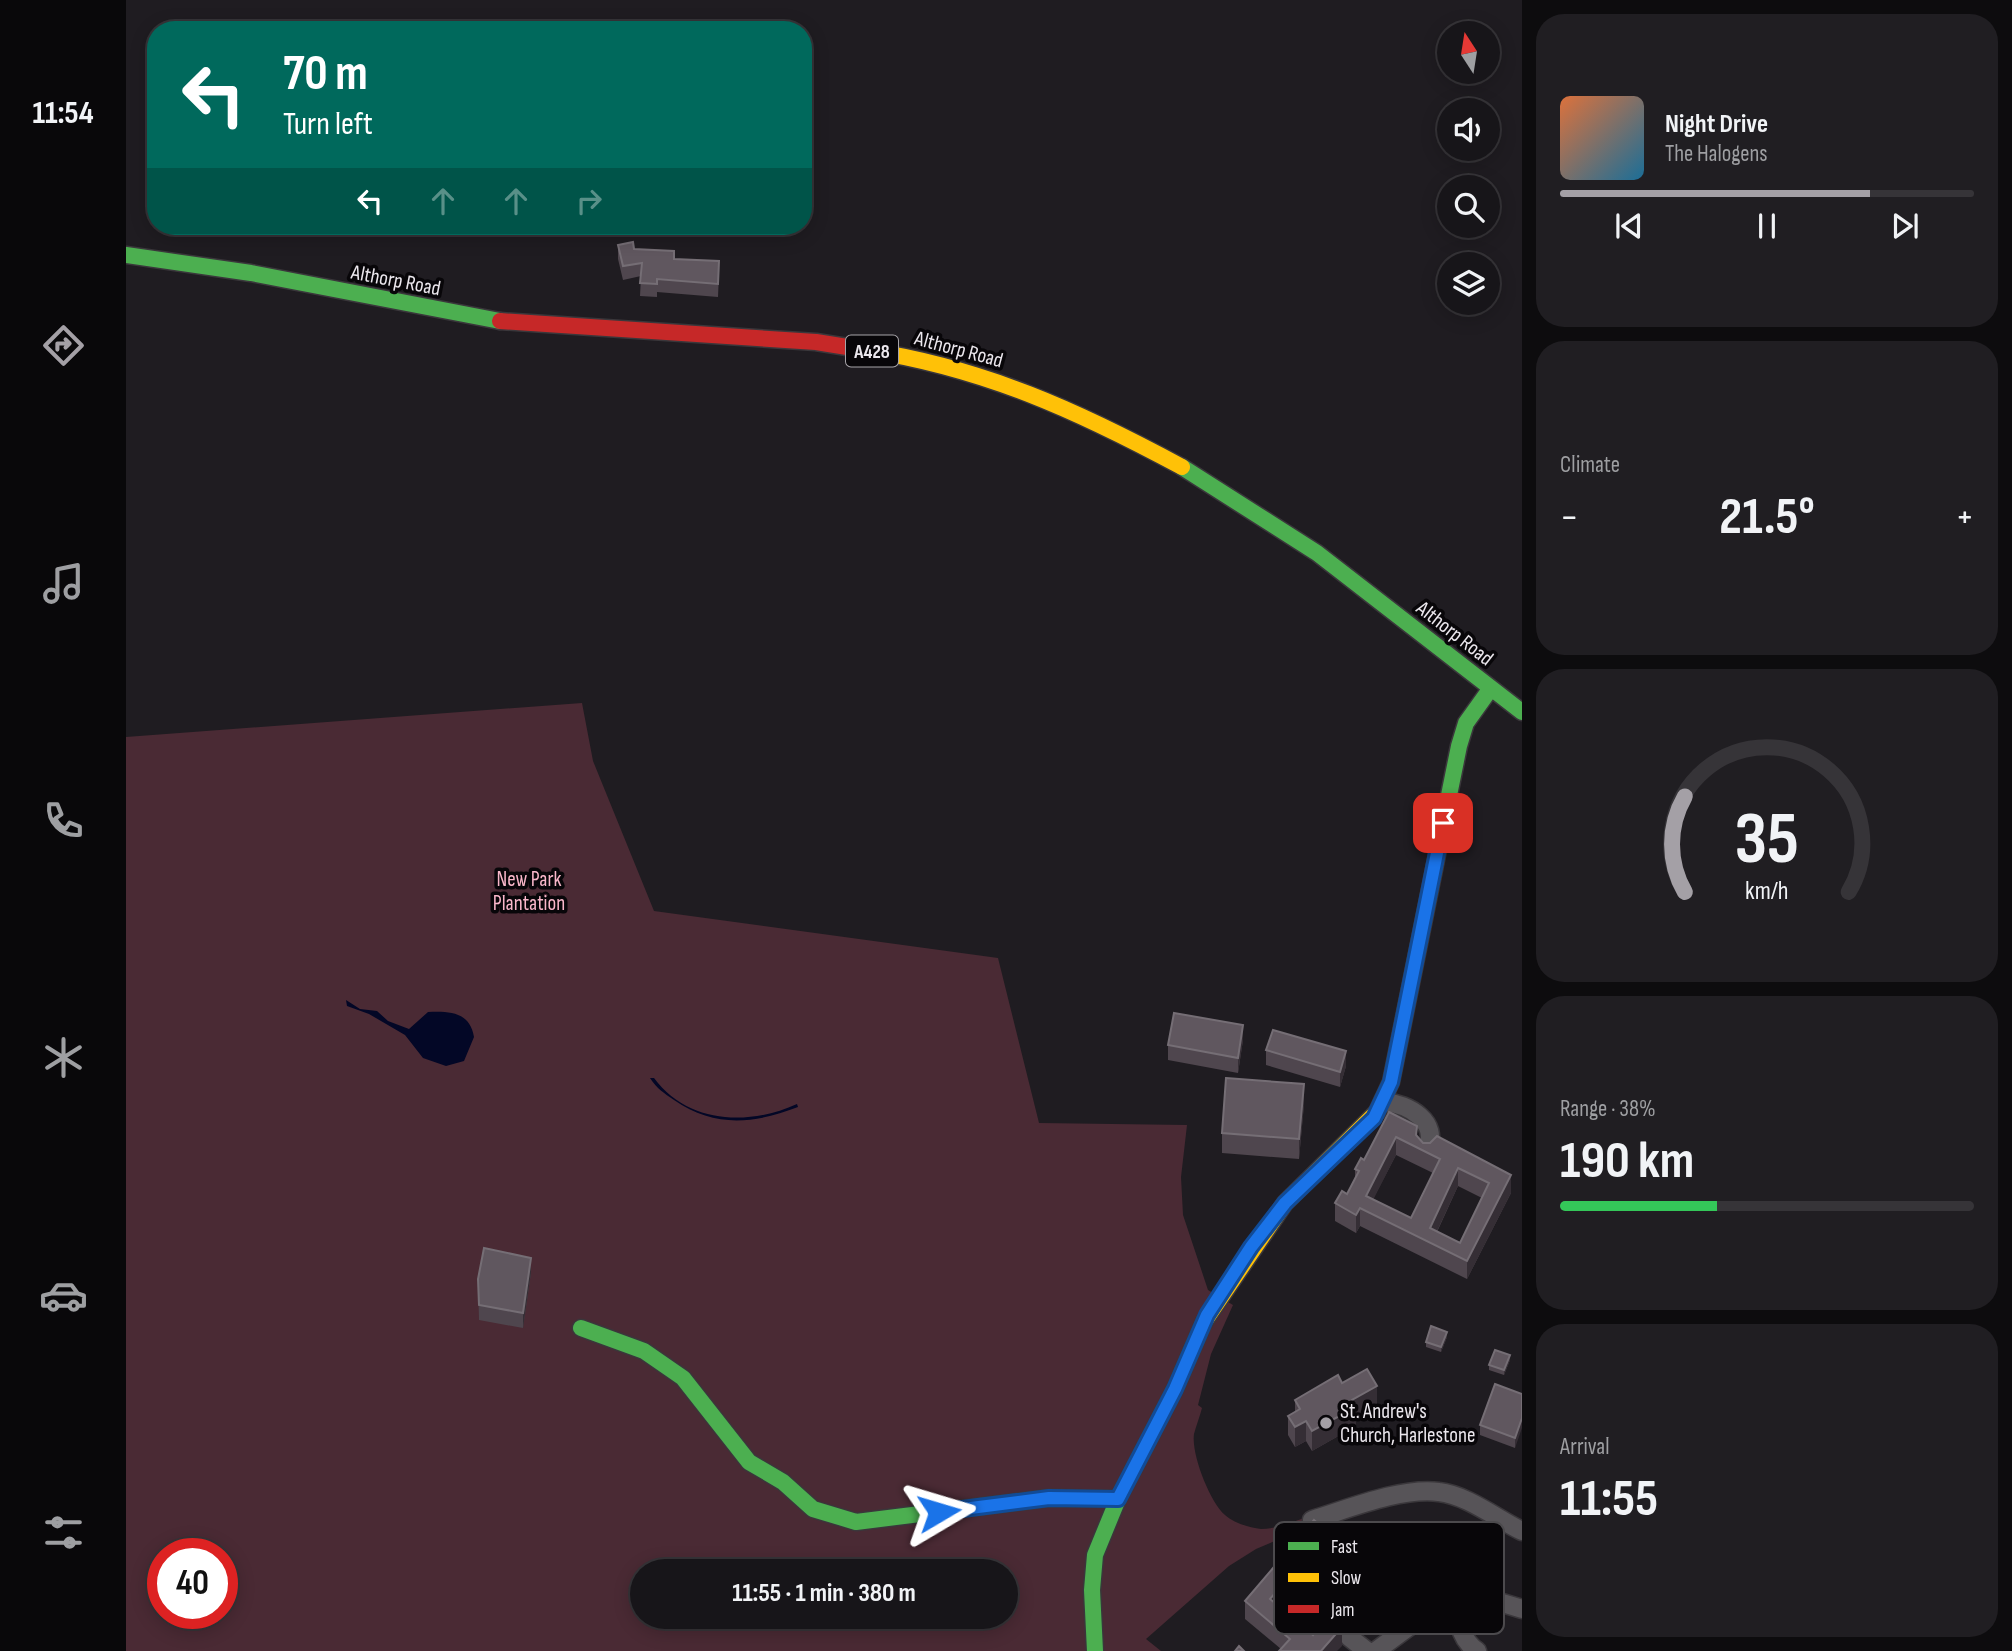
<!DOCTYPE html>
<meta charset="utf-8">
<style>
:root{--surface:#171519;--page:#201e22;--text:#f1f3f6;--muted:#9e9fa2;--line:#363438;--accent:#a4a0a6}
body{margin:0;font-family:"Sofia Sans Condensed",sans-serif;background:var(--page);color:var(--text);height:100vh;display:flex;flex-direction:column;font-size:26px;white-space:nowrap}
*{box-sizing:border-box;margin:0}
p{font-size:23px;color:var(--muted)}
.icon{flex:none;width:38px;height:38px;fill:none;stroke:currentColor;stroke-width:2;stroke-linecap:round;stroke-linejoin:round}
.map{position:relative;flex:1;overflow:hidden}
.details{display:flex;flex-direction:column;gap:14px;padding:14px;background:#0d0c0e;width:490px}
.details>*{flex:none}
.top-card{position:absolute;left:21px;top:21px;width:665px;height:214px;border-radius:28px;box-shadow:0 4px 18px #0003,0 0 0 2px var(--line);background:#00695c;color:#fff;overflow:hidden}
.needle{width:46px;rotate:348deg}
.fabs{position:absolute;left:1311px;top:21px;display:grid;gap:14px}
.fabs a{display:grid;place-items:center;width:63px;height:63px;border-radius:50%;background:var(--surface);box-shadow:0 4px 18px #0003,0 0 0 2px var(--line);font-size:35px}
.speed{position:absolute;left:21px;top:1538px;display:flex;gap:14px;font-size:35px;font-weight:700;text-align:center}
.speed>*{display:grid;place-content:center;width:91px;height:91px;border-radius:50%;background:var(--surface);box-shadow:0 4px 18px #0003,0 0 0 2px var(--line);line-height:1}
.speed .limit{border:10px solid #d22;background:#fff;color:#111}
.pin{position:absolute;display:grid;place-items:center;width:60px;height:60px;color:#fff;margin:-30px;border-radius:14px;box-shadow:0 4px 10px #0006}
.me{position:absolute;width:77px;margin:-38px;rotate:83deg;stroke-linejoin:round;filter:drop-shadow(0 0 5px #0008)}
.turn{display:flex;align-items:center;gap:24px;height:147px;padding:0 21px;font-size:32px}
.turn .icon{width:91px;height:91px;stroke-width:2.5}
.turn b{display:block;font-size:49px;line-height:60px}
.lanes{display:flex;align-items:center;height:66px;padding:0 21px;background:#0003;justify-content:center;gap:35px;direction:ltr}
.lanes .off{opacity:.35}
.big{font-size:52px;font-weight:700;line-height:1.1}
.details .widget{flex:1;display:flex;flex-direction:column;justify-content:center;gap:10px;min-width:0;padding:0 24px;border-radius:28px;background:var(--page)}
.details .dial{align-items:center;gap:0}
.dial svg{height:182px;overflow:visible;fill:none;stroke:var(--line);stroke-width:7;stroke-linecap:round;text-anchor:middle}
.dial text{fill:var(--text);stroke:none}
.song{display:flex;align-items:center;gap:21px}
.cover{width:84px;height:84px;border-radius:10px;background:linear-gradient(135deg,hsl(20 70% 55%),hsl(200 70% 35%))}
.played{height:7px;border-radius:4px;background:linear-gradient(90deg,var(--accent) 75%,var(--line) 75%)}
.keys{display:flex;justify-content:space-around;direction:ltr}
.heat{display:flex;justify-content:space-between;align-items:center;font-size:38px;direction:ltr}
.charge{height:10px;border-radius:5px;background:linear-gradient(90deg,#34c759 38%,var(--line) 0)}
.trip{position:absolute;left:504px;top:1559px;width:388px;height:70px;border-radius:35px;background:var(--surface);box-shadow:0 4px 18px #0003,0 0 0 2px var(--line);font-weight:700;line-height:70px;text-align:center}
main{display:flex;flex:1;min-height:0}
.menu{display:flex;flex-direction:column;width:126px;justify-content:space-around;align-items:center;background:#09080a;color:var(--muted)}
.menu .icon{width:49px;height:49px}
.menu .active{color:var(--accent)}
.menu b{font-size:32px;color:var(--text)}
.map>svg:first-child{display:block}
.green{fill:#4a2a34;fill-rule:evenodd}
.water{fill:#030726}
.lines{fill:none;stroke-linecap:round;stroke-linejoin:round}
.street-casing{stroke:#3a373b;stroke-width:21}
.fast-casing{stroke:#3a373b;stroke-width:19}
.slow-casing{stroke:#3a373b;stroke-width:19}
.jam-casing{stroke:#3a373b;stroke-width:19}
.street{stroke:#575458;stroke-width:18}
.fast{stroke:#4caf50;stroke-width:16}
.slow{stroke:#ffc107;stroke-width:16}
.jam{stroke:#c62828;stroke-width:16}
.wall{fill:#4f464e;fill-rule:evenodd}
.shaded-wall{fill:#352e35}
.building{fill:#60575f;stroke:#756e75;stroke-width:2;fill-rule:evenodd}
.route-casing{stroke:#114b97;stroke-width:18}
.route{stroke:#1a73e8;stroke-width:12}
.poi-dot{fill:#a4a0a6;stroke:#080609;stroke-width:2.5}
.labels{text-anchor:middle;stroke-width:7;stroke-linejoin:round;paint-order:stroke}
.shield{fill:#080609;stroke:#a7a4a9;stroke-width:2}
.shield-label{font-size:19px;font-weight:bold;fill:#ebe7ed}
.street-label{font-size:21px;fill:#ebe7ed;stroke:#080609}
.park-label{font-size:21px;fill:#fab7ca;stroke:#080609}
.poi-label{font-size:21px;fill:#ebe7ed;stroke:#080609;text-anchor:start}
.key{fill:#080609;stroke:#4c4a4d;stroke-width:2}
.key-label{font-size:19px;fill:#ebe7ed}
</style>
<main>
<nav class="menu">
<b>11:54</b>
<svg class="icon active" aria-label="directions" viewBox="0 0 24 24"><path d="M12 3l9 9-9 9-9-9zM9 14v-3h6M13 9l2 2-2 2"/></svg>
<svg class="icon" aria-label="music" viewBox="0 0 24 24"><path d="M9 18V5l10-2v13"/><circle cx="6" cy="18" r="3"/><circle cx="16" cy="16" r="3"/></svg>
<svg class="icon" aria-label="phone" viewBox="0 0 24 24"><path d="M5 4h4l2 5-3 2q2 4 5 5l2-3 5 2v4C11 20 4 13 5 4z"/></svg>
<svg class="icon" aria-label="climate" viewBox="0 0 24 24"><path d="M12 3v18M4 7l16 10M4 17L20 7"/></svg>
<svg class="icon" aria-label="car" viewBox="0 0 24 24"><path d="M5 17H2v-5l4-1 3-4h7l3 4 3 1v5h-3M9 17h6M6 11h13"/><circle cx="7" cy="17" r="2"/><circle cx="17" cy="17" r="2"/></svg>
<svg class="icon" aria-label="filters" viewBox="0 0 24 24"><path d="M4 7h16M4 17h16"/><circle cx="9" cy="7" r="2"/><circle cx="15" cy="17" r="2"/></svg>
</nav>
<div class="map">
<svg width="1396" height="1651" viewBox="0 0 1396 1651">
<rect width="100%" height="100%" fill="#1f1c21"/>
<path class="green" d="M456 703 467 761 528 911 872 958 913 1123 1061 1125 1055 1177 1057 1215 1082 1290 1107 1305 1085 1354 1072 1405 1076 1408C1074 1416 1070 1426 1068 1434 1065 1454 1084 1502 1099 1515 1108 1523 1124 1528 1135 1529 1152 1529 1167 1522 1183 1516L1187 1525 1130 1549 1103 1566 1020 1639 1035 1651H0V737ZM37 1554H96V1614H37ZM516 1572H880V1617H516Z"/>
<path class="water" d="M220 1000 234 1009 251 1011 262 1021 283 1029 302 1012C324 1011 344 1012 348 1037L338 1061 320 1066 297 1058 279 1035 243 1014 221 1006Z
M524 1078H528C562 1124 623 1126 671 1104L672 1107C628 1124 588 1128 548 1100 538 1093 531 1089 524 1078Z"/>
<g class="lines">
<g class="street-casing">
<path id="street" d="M1258 1102C1283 1104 1314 1122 1301 1150
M1186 1520C1222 1509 1275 1487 1313 1492 1341 1495 1371 1519 1396 1531
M1330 1606C1333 1624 1335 1640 1351 1651
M1223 1637 1241 1651
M1250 1651 1304 1611 1360 1598 1396 1609"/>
</g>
<g class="fast-casing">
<path id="fast" d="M0 255 125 273 374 321
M1056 467 1191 553 1396 712
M1251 1112 1265 1082 1333 746 1340 723 1365 688
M455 1328 518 1351 557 1378 623 1462 657 1482 687 1509 730 1522 923 1498 992 1499
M969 1651 966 1590 969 1555 992 1499 1049 1389 1078 1322"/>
</g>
<g class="slow-casing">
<path id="slow" d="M740 350C858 368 952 411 1056 467
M1078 1322 1159 1203 1251 1112"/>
</g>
<g class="jam-casing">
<path id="jam" d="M374 321 690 342 740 350"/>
</g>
<use href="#street" class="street"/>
<use href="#fast" class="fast"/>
<use href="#slow" class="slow"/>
<use href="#jam" class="jam"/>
</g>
<path class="wall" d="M492 245 548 259 593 274 592 297 531 292V297L514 296 515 276 497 280 492 259Z
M1117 1040 1112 1073 1042 1060V1045Z
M1140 1050 1220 1066 1214 1087 1140 1065Z
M1178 1104 1173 1159 1096 1153V1133Z
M1263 1112 1297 1143 1385 1193 1341 1279 1234 1226 1230 1233 1209 1221V1203L1221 1194 1229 1178V1169L1238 1160ZM1270 1155 1307 1173 1285 1218 1247 1199ZM1332 1186 1356 1198 1334 1243 1311 1232Z
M405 1273 397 1328 353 1320 352 1279Z
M1321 1337 1315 1352 1300 1347V1342Z
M1384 1360 1378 1375 1363 1370V1365Z
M1216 1383 1251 1406 1230 1417V1426L1186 1451 1180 1441 1169 1447 1162 1435V1416L1169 1412V1400Z
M1396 1394 1389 1448 1354 1435V1425Z
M1188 1520 1257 1598 1230 1628 1221 1626 1218 1618V1600L1225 1591 1191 1562 1153 1607 1187 1635 1216 1646 1155 1649 1119 1619V1601Z"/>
<path class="shaded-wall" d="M1117 1025V1040L1112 1073V1058Z
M1220 1051V1066L1214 1087V1072Z
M1178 1084V1104L1173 1159V1139Z
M1270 1137V1155L1241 1212 1240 1196Z
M1332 1168V1186L1305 1244 1304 1228Z
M1385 1175V1193L1341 1279V1261Z
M1234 1208V1226L1230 1233V1215Z
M405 1258V1273L397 1328V1313Z
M1321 1332V1337L1315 1352V1347Z
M1384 1355V1360L1378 1375V1370Z
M1251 1386V1406L1230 1417V1426L1186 1451V1431L1226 1400Z
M1396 1418V1428L1389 1448V1438Z
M1180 1421V1441L1169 1447V1427Z
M1191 1544V1562L1144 1617V1599Z
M1257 1579V1598L1230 1628V1610Z
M1216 1627V1646L1211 1651H1195Z"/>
<path class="building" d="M507 242 508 249 548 251V259L593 261 592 284 531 279V284L514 283 516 263 497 266 492 245Z
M1048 1013 1117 1025 1112 1058 1042 1045Z
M1147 1030 1220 1051 1214 1072 1140 1050Z
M1100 1078 1178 1084 1173 1139 1096 1133Z
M1263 1112 1291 1126 1290 1135 1297 1143H1304L1311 1136 1385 1175 1341 1261 1234 1208 1230 1215 1209 1203 1216 1191 1221 1194 1233 1171 1229 1169 1235 1158 1238 1160ZM1270 1137 1314 1159 1285 1218 1240 1196ZM1332 1168 1363 1183 1334 1243 1304 1228Z
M358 1248 405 1258 397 1313 353 1305 352 1279Z
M1305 1326 1321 1332 1315 1347 1300 1342Z
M1369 1350 1384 1355 1378 1370 1363 1365Z
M1241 1369 1251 1386 1226 1400 1230 1407 1186 1431 1180 1421 1169 1427 1162 1416 1174 1409 1169 1400 1212 1375 1216 1383Z
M1369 1384 1396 1394V1418L1389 1438 1354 1425Z
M1188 1520 1257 1579 1230 1610 1221 1608 1218 1600 1234 1581 1191 1544 1144 1599 1187 1635 1203 1617 1212 1619 1216 1627 1195 1651H1153L1164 1639 1119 1601Z
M1113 1646 1118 1651H1109Z"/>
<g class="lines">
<g class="route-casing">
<path id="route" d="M813 1512 923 1498 992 1499 1049 1389 1081 1315 1125 1247 1159 1203 1248 1118 1265 1082 1317 823"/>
</g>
<use href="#route" class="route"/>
</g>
<circle class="poi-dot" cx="1200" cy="1423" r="7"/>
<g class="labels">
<rect class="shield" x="720" y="335.5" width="52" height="31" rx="5"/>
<g class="shield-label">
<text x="746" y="358">A428</text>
</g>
<g class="street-label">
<text transform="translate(270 280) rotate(11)" y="7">Althorp Road</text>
<text transform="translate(833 349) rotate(15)" y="7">Althorp Road</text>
<text transform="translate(1329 633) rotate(38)" y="7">Althorp Road</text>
</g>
<g class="park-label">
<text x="403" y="886">New Park<tspan x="403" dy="24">Plantation</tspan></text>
</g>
<g class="poi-label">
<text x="1214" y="1418">St. Andrew's<tspan x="1214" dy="24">Church, Harlestone</tspan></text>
</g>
</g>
<rect x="1148" y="1522" width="230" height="112" rx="10" class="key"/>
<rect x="1162" y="1542" width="31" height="8" fill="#4caf50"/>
<rect x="1162" y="1573" width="31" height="9" fill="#ffc107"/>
<rect x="1162" y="1605" width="31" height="8" fill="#c62828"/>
<g class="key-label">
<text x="1205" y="1553">Fast</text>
<text x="1205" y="1584">Slow</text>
<text x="1205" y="1616">Jam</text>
</g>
</svg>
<div class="fabs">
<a><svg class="needle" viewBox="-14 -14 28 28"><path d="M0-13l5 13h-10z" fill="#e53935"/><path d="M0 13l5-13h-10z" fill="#9e9fa2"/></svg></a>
<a><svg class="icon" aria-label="sound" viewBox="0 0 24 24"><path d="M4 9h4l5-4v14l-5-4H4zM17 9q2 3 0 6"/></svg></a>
<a><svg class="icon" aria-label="search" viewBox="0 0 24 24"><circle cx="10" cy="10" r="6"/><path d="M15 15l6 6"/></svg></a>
<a><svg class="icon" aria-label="layers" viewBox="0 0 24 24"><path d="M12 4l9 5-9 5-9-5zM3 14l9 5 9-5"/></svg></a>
</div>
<div class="speed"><div class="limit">40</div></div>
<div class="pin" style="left:1317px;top:823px;background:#d93025"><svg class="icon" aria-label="arrive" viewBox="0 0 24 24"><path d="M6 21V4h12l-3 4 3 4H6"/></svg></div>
<svg class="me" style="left:813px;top:1512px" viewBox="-20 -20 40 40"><path d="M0-17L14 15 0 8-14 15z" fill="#1a73e8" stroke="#fff" stroke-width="4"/></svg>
<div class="trip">11:55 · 1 min · 380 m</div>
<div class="top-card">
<div class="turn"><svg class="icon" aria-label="left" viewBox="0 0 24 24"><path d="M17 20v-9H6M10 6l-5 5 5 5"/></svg><div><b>70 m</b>Turn left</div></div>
<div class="lanes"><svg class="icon" aria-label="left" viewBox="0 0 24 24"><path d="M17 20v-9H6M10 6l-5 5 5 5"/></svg><svg class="icon off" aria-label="ahead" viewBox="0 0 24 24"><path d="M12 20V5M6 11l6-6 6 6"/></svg><svg class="icon off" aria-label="ahead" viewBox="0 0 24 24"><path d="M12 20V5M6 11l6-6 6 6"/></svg><svg class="icon off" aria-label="right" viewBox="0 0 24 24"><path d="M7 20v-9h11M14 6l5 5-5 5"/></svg></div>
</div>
</div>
<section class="details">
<div class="widget">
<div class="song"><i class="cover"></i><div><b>Night Drive</b><p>The Halogens</p></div></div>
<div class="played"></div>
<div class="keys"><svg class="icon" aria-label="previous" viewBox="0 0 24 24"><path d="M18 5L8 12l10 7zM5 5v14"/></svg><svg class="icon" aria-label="pause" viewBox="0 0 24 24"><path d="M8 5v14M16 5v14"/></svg><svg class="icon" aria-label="next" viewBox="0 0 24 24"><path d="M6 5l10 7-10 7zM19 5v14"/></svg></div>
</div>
<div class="widget"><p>Climate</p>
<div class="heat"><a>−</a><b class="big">21.5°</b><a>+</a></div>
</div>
<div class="widget dial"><svg viewBox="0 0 100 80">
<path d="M14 69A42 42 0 1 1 86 69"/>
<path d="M14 69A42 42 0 0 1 14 27" stroke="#a4a0a6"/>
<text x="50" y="56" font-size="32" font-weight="700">35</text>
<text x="50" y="72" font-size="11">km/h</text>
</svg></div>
<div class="widget"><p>Range · 38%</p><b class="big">190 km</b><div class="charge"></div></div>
<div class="widget"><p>Arrival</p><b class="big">11:55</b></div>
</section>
</main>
